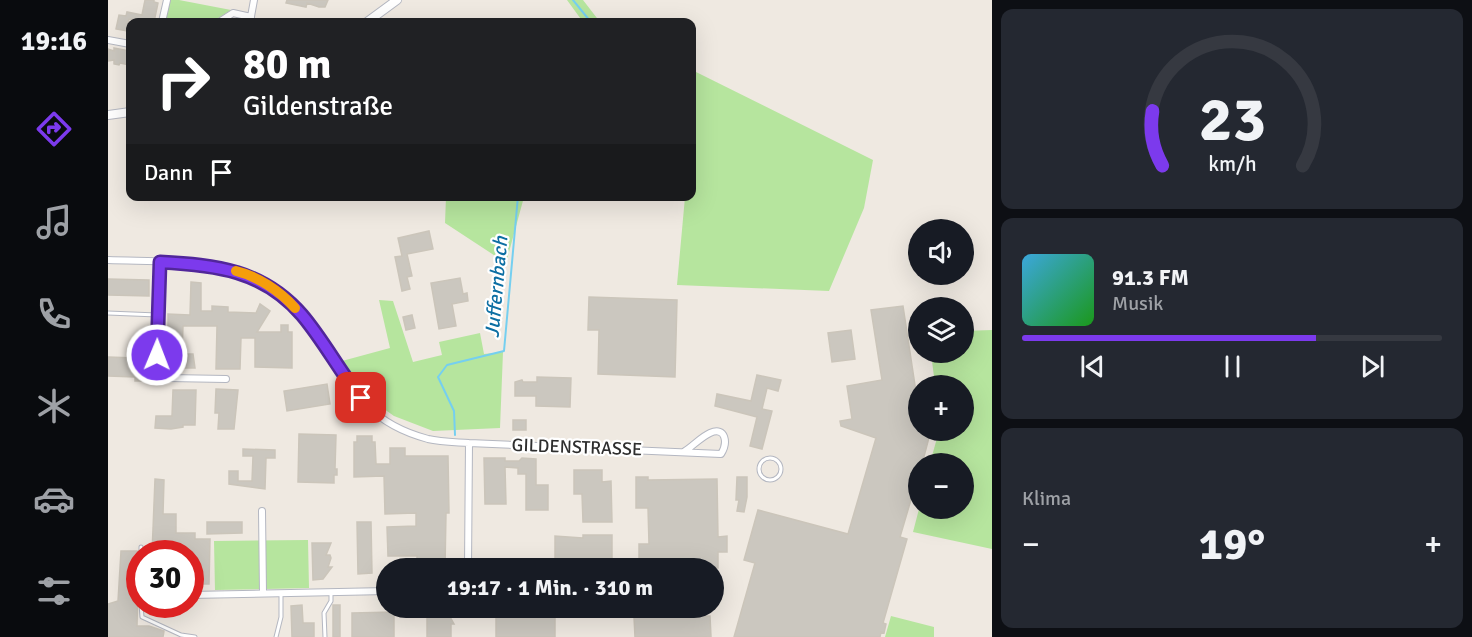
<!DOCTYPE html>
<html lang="de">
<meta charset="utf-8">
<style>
:root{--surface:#171b24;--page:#242831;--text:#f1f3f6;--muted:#9ea1a6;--line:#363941;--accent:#7c3aed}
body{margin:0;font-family:Signika,sans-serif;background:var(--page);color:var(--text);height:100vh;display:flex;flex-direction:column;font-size:22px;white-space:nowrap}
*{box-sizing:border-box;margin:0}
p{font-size:20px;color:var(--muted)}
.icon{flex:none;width:33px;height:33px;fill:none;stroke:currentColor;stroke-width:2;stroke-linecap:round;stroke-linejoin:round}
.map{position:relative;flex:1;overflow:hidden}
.panel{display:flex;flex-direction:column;gap:9px;padding:9px;background:#0d0f14;width:480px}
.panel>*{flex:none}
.guide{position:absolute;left:18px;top:18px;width:570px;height:183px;border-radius:12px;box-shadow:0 6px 24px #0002;background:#202124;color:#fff;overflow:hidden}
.tools{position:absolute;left:800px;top:219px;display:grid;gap:12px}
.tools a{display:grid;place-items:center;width:66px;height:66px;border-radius:50%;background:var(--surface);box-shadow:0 6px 24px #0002;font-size:30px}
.speed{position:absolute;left:18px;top:540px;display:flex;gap:12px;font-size:30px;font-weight:700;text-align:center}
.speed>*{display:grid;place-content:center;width:78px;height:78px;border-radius:50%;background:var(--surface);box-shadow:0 6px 24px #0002;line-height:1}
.speed .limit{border:9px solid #d22;background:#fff;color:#111}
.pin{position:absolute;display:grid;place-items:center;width:51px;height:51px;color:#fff;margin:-26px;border-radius:12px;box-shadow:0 3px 9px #0006}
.me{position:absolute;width:66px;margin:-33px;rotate:1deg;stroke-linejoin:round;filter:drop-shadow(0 0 4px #0008)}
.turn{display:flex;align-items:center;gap:21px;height:126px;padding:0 18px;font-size:27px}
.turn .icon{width:78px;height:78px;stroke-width:2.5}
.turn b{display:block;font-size:42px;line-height:51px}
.then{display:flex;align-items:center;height:57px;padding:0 18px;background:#0003;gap:12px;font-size:22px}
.big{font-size:45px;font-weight:800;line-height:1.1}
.panel .card{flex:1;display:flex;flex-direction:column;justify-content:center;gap:9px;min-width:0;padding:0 21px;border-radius:12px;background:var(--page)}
.panel .dial{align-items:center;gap:0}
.dial svg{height:156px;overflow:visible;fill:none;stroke:var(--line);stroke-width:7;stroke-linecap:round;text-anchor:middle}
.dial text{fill:var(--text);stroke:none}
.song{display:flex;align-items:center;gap:18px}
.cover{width:72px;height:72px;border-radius:9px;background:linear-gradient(135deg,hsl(200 70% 55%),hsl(120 70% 35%))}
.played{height:6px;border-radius:3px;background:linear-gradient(90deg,var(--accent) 70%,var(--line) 70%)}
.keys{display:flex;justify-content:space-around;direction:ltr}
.heat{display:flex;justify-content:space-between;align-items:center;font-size:33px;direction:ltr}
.trip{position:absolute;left:268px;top:558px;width:348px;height:60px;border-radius:30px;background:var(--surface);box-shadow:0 6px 24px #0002;font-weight:800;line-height:60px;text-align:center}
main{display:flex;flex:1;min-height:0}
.menu{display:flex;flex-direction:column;width:108px;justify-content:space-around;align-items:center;background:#090b0e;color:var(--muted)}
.menu .icon{width:42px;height:42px}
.menu .selected{color:var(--accent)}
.menu b{font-size:27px;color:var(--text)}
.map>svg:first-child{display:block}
.green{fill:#b6e59e}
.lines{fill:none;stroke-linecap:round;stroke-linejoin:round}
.stream{stroke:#75cff0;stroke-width:2}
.building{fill:#cbc7bf;stroke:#cbc5ba;stroke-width:1.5}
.service-casing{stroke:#b4b7c1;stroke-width:5}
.minor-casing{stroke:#b4b7c1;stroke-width:8}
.tertiary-casing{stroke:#b4b7c1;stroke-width:10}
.service{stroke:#fff;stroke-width:3}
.minor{stroke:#fff;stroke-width:6}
.tertiary{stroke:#fff;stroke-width:8}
.route-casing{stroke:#51269a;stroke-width:15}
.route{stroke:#7c3aed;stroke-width:10}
.slow{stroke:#f59e0b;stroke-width:10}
.labels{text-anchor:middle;stroke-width:4.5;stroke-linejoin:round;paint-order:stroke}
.street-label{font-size:18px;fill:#2e2e2e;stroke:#fff}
.water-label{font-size:20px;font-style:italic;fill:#0d6fa3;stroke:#fff}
</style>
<main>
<nav class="menu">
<b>19:16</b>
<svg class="icon selected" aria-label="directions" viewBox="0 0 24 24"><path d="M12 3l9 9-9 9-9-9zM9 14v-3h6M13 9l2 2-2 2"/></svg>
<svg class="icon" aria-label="music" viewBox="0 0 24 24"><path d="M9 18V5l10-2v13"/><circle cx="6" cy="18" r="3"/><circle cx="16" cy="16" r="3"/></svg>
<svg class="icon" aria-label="phone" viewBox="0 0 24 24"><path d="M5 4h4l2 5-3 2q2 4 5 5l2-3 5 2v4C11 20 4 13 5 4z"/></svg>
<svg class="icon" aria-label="climate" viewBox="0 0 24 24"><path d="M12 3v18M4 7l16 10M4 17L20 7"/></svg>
<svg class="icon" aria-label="car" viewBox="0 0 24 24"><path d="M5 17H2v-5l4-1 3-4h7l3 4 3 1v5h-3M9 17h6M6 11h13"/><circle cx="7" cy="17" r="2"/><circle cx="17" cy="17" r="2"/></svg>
<svg class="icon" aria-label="filters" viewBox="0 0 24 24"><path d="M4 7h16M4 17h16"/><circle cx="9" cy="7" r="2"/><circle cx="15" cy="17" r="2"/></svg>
</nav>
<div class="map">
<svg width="884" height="637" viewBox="0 0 884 637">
<rect width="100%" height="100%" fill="#efe9e1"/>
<path class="green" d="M62 0H71L123 10 104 22H57Z
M459 0H475L492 22H475Z
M584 70 765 160 756 208 721 291 569 285 577 197 584 196V131L588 81 584 79Z
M338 197H416L398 263 337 223Z
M271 300 285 301 305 362 334 355 331 342 372 333 376 354 395 352 392 428 325 431 286 416 269 404 250 384 234 361 282 348Z
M884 330V549L805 532 811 509 855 508V464L822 463 831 431 855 430V386L827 385 823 353 855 352V331Z
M200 540 201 588 107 590 106 541Z
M783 616 826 627V637H777Z"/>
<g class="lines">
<path class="stream" d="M465 0 482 21 481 22
M347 435 346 411 330 377 339 365 396 351 410 196"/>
</g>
<path class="building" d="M37 0H46V2L50 3 46 22 21 19 19 31 8 29 11 15 18 16 19 12 34 15Z
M179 0H220L217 7H211L199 3 198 7 178 3Z
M6 48 22 51V65L12 63 11 65 6 64V60L0 61V49L6 51Z
M321 231 325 249 299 254 304 276 299 277 302 289 294 291 287 257 294 256 290 238Z
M352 278 355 294 359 293 360 301 344 304 348 326 331 329 323 283Z
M0 279 41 280V296L0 295Z
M83 282 93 283V311H104V306L120 307V312L148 313 152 304 162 311 149 332H173V325H180V332H184V368L147 367V338H133L132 369H108L109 326H75L74 354H85L87 368H58L61 326H60V314L82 315Z
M481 297 569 300 567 377 490 374 491 330H480Z
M795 306 810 405V430H823L814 464H810V476L792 537 799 539 775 623 778 624 776 633 773 632 772 637H626L647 563 636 560 650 510 740 534 768 438 733 426 732 421 744 419 739 386 774 380 763 310Z
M304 315 307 328 298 330 295 317Z
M743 330 747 359 724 362 720 333Z
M0 357 27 358V373H33V381H27V377L0 376Z
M649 375 673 380 670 391 659 388 654 409 664 411 654 449 642 446 649 417 607 406 609 394 643 401Z
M429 377 463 378 462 407 428 406V396H407V382L414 380 415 382H429Z
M219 384 222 404 179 411 176 391Z
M108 389 130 390 126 429H110L111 413H107Z
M65 390H88L87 425H75V427L63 429 47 428 48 416H64Z
M405 420H418V430H405Z
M191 434 228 435 227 469H229V475H226V483L190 482Z
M249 436H264V442H267L268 464H282V448H297V456H340L341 513H338L337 568H309V556H280L279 527 308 526V513L277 514 276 476 246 477V442H249Z
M135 449 167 450V458H158L157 489 121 484V471H130V481H144L145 456H135Z
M376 458H397V461H411L414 458 428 459V485H440V510H418V474H410V468L397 467 398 504H377Z
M466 470H494V482L503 481 504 522H475L474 494H466Z
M528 477H540V480L609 479 610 537 619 536V552H610V568H531V544H541L540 508H528Z
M629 477H639V497L636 512 629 511 631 500H628Z
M47 479 56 480 55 514H68V533H87V539H102L101 584H86V552L44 554Z
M99 522H134V533L99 534Z
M249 522H263L264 573 250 574Z
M475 535H504V568H447V536L475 538Z
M204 543H223L218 555H222L223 558 220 567H224L215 579 205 580Z
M13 551H29L27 584H30L29 626H41L56 631 55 637H0V604L10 601Z
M43 604H63L62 611 43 610Z
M194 605 195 623H206V637H184L183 606Z
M225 605H232V637H225Z
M388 608H447V637H388Z
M332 611 341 615 346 624H343V637H319V615L332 614Z
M286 612V637H244V613Z
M602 616 603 637H527L526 617Z"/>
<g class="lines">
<g class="service-casing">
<path id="service" d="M0 313 49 315
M39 376 49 373
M651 469a11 11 0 1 1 22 0a11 11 0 1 1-22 0Z
M33 554V547
M33 604 34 617 73 635 87 637
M168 637 173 617V595
M217 637 216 613 223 601V592"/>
</g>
<g class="minor-casing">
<path id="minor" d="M54 22 59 0
M111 22 125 13 143 17
M142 22 146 0
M0 40 22 44
M0 260C46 262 113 257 153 282 203 311 222 366 260 406 275 422 298 433 320 439 333 442 347 442 361 443L613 454C620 443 618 426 602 433 593 437 585 446 577 451
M52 262 49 373 61 378 118 379
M154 511 155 593
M360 568 361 443
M82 595 279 591"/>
</g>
<g class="tertiary-casing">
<path id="tertiary" d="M259 22 289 0
M0 115 22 112"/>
</g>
<use href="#service" class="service"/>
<use href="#minor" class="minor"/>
<use href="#tertiary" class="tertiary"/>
</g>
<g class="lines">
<g class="route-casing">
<path id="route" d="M49 355 52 262C108 265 155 270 194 315 216 341 232 372 253 398"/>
</g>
<use href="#route" class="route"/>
<path class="slow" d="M128 271C149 276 172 291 187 308"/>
</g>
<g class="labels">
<g class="street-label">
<text transform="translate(469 447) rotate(2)" y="6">GILDENSTRASSE</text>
</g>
<g class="water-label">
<text transform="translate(388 287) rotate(-85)" y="7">Juffernbach</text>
</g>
</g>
</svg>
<div class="tools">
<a><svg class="icon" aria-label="sound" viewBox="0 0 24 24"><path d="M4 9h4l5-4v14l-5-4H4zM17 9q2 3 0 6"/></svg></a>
<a><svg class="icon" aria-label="layers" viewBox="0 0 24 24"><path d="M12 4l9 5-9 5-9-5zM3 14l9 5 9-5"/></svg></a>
<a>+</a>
<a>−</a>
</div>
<div class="speed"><div class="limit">30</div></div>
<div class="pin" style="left:253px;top:398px;background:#d93025"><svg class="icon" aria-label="arrive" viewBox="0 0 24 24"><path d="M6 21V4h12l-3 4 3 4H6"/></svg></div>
<svg class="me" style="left:49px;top:355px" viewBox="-20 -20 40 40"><circle r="17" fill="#7c3aed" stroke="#fff" stroke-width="3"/><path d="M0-11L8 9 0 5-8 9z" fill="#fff"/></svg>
<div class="trip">19:17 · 1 Min. · 310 m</div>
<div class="guide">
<div class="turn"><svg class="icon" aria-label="right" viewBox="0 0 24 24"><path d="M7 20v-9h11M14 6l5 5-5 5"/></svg><div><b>80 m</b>Gildenstraße</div></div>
<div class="then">Dann<svg class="icon" aria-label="arrive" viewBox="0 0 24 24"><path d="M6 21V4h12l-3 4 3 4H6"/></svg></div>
</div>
</div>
<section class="panel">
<div class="card dial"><svg viewBox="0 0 100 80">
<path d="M14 69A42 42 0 1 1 86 69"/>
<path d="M14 69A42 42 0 0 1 9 41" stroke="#7c3aed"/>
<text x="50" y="56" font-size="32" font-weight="700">23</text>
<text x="50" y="72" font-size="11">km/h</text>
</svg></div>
<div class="card">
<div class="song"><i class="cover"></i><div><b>91.3 FM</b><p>Musik</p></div></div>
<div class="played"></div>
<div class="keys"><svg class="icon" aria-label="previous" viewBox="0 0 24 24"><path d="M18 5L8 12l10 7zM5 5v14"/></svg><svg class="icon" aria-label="pause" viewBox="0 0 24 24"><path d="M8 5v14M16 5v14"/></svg><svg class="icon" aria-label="next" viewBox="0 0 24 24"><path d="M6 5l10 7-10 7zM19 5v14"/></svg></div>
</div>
<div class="card"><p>Klima</p>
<div class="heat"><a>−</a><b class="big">19°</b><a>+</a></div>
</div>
</section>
</main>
